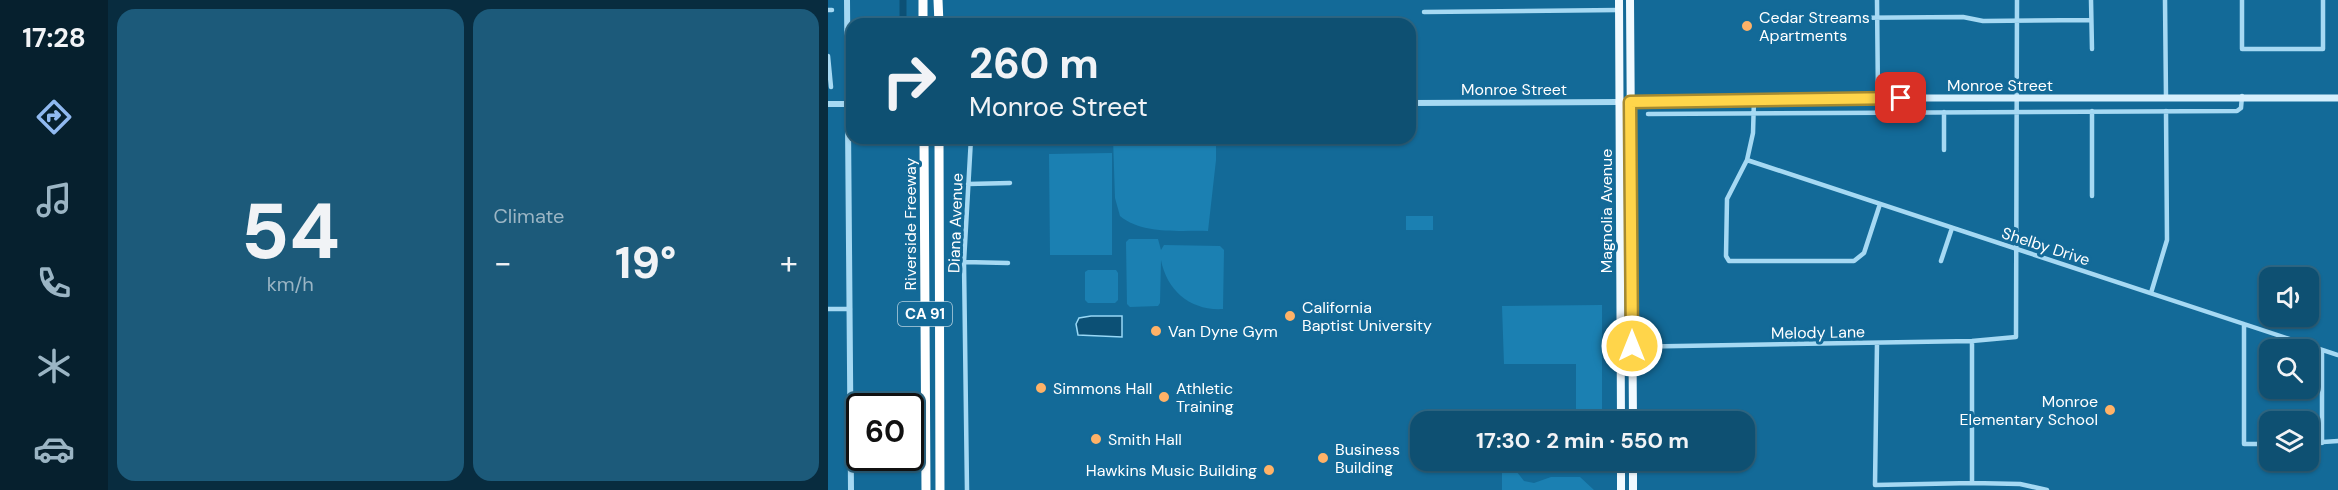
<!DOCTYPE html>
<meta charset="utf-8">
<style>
:root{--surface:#0e5072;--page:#1c5a7a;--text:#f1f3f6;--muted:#9bb5c4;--line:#2e6784;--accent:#90b9f0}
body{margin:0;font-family:"DM Sans",sans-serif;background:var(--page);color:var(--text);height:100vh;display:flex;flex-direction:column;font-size:22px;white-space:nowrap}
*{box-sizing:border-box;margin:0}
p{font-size:20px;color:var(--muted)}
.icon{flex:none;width:33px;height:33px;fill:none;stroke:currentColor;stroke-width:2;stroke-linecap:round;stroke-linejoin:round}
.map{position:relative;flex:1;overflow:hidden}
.drawer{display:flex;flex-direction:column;gap:9px;padding:9px;background:#082c3f;width:720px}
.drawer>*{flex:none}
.hud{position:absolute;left:18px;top:18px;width:570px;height:126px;border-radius:18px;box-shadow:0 2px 4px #0004,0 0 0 2px var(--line);background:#0e5072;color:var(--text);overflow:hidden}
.controls{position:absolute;left:1431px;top:267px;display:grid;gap:12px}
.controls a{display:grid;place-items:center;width:60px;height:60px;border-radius:12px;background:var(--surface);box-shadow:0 2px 4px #0004,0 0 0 2px var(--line);font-size:30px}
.speed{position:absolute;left:18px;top:393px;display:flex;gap:12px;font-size:30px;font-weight:700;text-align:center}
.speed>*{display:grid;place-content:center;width:78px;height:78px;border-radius:50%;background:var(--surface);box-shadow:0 2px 4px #0004,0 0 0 2px var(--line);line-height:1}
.speed .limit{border:3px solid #111;border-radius:9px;background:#fff;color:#111}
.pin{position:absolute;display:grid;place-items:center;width:51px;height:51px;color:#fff;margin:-26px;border-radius:12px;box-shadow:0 3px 9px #0006}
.me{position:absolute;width:66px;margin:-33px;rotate:0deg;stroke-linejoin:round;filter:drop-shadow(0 0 4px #0008)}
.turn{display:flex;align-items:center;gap:21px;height:126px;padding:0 24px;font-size:27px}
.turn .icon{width:78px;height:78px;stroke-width:2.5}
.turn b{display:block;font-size:42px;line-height:51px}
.big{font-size:45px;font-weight:700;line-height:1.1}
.drawer .card{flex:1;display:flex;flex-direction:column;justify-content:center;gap:9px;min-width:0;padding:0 21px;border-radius:18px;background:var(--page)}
.drawer .dial{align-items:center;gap:0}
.dial b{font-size:78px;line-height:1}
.heat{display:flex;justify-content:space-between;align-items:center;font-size:33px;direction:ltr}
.drawer .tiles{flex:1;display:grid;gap:9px;grid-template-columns:repeat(2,1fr)}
.trip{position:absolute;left:582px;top:411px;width:345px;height:60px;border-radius:18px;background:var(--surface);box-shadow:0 2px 4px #0004,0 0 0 2px var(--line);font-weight:700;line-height:60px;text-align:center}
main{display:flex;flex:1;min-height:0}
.menu{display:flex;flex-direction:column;width:108px;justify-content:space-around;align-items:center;background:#06202e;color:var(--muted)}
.menu .icon{width:42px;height:42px}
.menu .selected{color:var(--accent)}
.menu b{font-size:27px;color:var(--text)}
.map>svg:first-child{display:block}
.green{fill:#1b80b2}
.water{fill:#0c5075;stroke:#98d8f6;stroke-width:1.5}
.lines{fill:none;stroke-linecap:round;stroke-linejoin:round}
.canal{stroke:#0c5075;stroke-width:7}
.minor{stroke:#a6d9f3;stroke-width:4.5}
.tertiary{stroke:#a6d9f3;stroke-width:6}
.secondary{stroke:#d5effd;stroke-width:7}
.primary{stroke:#f1faff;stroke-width:8}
.motorway{stroke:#fff;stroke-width:9}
.route-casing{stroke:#a68a30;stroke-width:15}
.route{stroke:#ffd54a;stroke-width:10}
.poi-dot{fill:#ffb267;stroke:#136a98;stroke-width:2}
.labels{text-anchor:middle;stroke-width:6;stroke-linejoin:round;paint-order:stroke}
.shield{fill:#136a98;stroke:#b8d2e0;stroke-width:1.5}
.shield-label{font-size:15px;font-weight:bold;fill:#fff}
.poi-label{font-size:16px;fill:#fff;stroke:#136a98;text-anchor:start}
.street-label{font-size:16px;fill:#fff;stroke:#136a98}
</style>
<main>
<nav class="menu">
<b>17:28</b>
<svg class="icon selected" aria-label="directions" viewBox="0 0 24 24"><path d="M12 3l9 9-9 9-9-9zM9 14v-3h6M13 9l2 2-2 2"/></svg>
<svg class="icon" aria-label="music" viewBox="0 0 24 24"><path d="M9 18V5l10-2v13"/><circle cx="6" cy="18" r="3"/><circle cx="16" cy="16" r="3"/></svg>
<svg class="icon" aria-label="phone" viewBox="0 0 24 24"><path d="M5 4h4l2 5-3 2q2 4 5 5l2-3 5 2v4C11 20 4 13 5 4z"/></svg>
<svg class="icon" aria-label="climate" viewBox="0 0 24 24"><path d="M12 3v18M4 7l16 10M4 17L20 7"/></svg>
<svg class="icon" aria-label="car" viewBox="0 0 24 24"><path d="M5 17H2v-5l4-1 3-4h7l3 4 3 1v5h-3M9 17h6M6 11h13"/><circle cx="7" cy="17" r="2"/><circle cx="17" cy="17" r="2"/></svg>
</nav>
<section class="drawer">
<div class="tiles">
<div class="card dial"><b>54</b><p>km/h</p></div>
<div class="card"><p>Climate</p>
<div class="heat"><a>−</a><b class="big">19°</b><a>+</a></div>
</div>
</div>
</section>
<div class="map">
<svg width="1510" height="490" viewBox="0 0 1510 490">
<rect width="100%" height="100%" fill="#136a98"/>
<path class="green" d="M285 138H388V160L380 231C352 230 315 235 292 216L287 198Z
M284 153V255H222L221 154Z
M578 216H605V230H578Z
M301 239H330L333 250 336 245 392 246 396 250 395 309C363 311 339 291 333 260L332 303 330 306 302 307 299 304 298 242Z
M260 270H288L290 273V300L287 303H260L257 300V272Z
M774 305V420L748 421V364H676L674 306Z
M674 461 685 467 696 481 706 483 723 477H752L766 490H674Z"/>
<path class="water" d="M263 316H294V337L250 335 248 324 251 318Z"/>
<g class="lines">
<path class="canal" d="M75 0V24"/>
<path class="minor" d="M1049 0 1050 98
M1263 0 1264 49
M1337 0 1338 97
M1414 0V49H1495V0
M0 10H4
M596 12 791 10
M1004 18 1135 17 1155 21 1263 20
M0 56 3 87
M926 99 925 133 919 160 899 199 898 256 901 261H1026L1036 253 1052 204
M1116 112V150
M820 114 1409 111 1413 108 1414 96
M919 160 1510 355
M140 184 182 183
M1264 196V111
M1113 261 1124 228
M136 262 180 263
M1323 293 1339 240 1338 111
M0 309H22
M1416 324V444H1442
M1144 341V483L1192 484 1219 490
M1049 343 1047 485 1144 483
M793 347 1144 341 1188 337 1189 0
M1480 443 1510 441
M1494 443V350
M139 490 136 262 143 138"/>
<path class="tertiary" d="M19 0 23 490
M582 103 791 102
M0 104H24"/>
<path class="secondary" d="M791 102 1050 98H1510"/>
<path class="primary" d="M791 0 793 422
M802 0 805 422
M805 460V490
M793 490V460"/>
<path class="motorway" d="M95 0V24
M110 0 111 24
M96 138 98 490
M111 138 112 490"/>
</g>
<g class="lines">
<g class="route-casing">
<path id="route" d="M804 346 802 102 1073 98"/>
</g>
<use href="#route" class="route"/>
</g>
<g class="poi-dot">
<circle cx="919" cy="26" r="6"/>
<circle cx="462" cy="316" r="6"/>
<circle cx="328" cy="331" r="6"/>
<circle cx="213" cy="388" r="6"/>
<circle cx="336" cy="397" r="6"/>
<circle cx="1282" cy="410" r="6"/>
<circle cx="268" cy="439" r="6"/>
<circle cx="495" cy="458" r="6"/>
<circle cx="441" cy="470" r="6"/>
</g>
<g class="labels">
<rect class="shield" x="70" y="302" width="54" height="24" rx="4.5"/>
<g class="shield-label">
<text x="97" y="319">CA 91</text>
</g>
<g class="poi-label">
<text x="931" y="23">Cedar Streams<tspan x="931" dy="18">Apartments</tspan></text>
<text x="474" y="313">California<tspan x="474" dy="18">Baptist University</tspan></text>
<text x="340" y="337">Van Dyne Gym</text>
<text x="225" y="394">Simmons Hall</text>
<text x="348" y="394">Athletic<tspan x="348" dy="18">Training</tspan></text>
<text x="1270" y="407" text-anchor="end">Monroe<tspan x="1270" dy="18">Elementary School</tspan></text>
<text x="280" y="445">Smith Hall</text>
<text x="507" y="455">Business<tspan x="507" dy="18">Building</tspan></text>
<text x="429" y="476" text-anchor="end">Hawkins Music Building</text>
</g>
<g class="street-label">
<text x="1172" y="91">Monroe Street</text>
<text x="686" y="95">Monroe Street</text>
<text transform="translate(778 211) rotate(-90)" y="6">Magnolia Avenue</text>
<text transform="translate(127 223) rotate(-88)" y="6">Diana Avenue</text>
<text transform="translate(82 224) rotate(-90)" y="6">Riverside Freeway</text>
<text transform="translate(1218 246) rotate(18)" y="6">Shelby Drive</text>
<text transform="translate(990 332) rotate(-1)" y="6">Melody Lane</text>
</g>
</g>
</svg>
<div class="controls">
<a><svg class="icon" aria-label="sound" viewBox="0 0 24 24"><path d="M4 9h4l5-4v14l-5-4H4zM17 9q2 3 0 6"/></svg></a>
<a><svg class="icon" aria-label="search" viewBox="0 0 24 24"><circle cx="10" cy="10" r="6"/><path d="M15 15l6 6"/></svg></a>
<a><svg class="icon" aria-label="layers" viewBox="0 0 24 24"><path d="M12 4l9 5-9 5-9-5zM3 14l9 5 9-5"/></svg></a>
</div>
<div class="speed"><div class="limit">60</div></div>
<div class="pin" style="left:1073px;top:98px;background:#d93025"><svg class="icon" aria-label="arrive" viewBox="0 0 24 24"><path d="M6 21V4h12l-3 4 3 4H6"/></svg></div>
<svg class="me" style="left:804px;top:346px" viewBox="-20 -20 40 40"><circle r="17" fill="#ffd54a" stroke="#fff" stroke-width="3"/><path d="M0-11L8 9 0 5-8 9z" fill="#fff"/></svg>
<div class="trip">17:30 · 2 min · 550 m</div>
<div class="hud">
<div class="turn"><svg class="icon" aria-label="right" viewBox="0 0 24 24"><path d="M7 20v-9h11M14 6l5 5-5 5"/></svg><div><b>260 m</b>Monroe Street</div></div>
</div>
</div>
</main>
